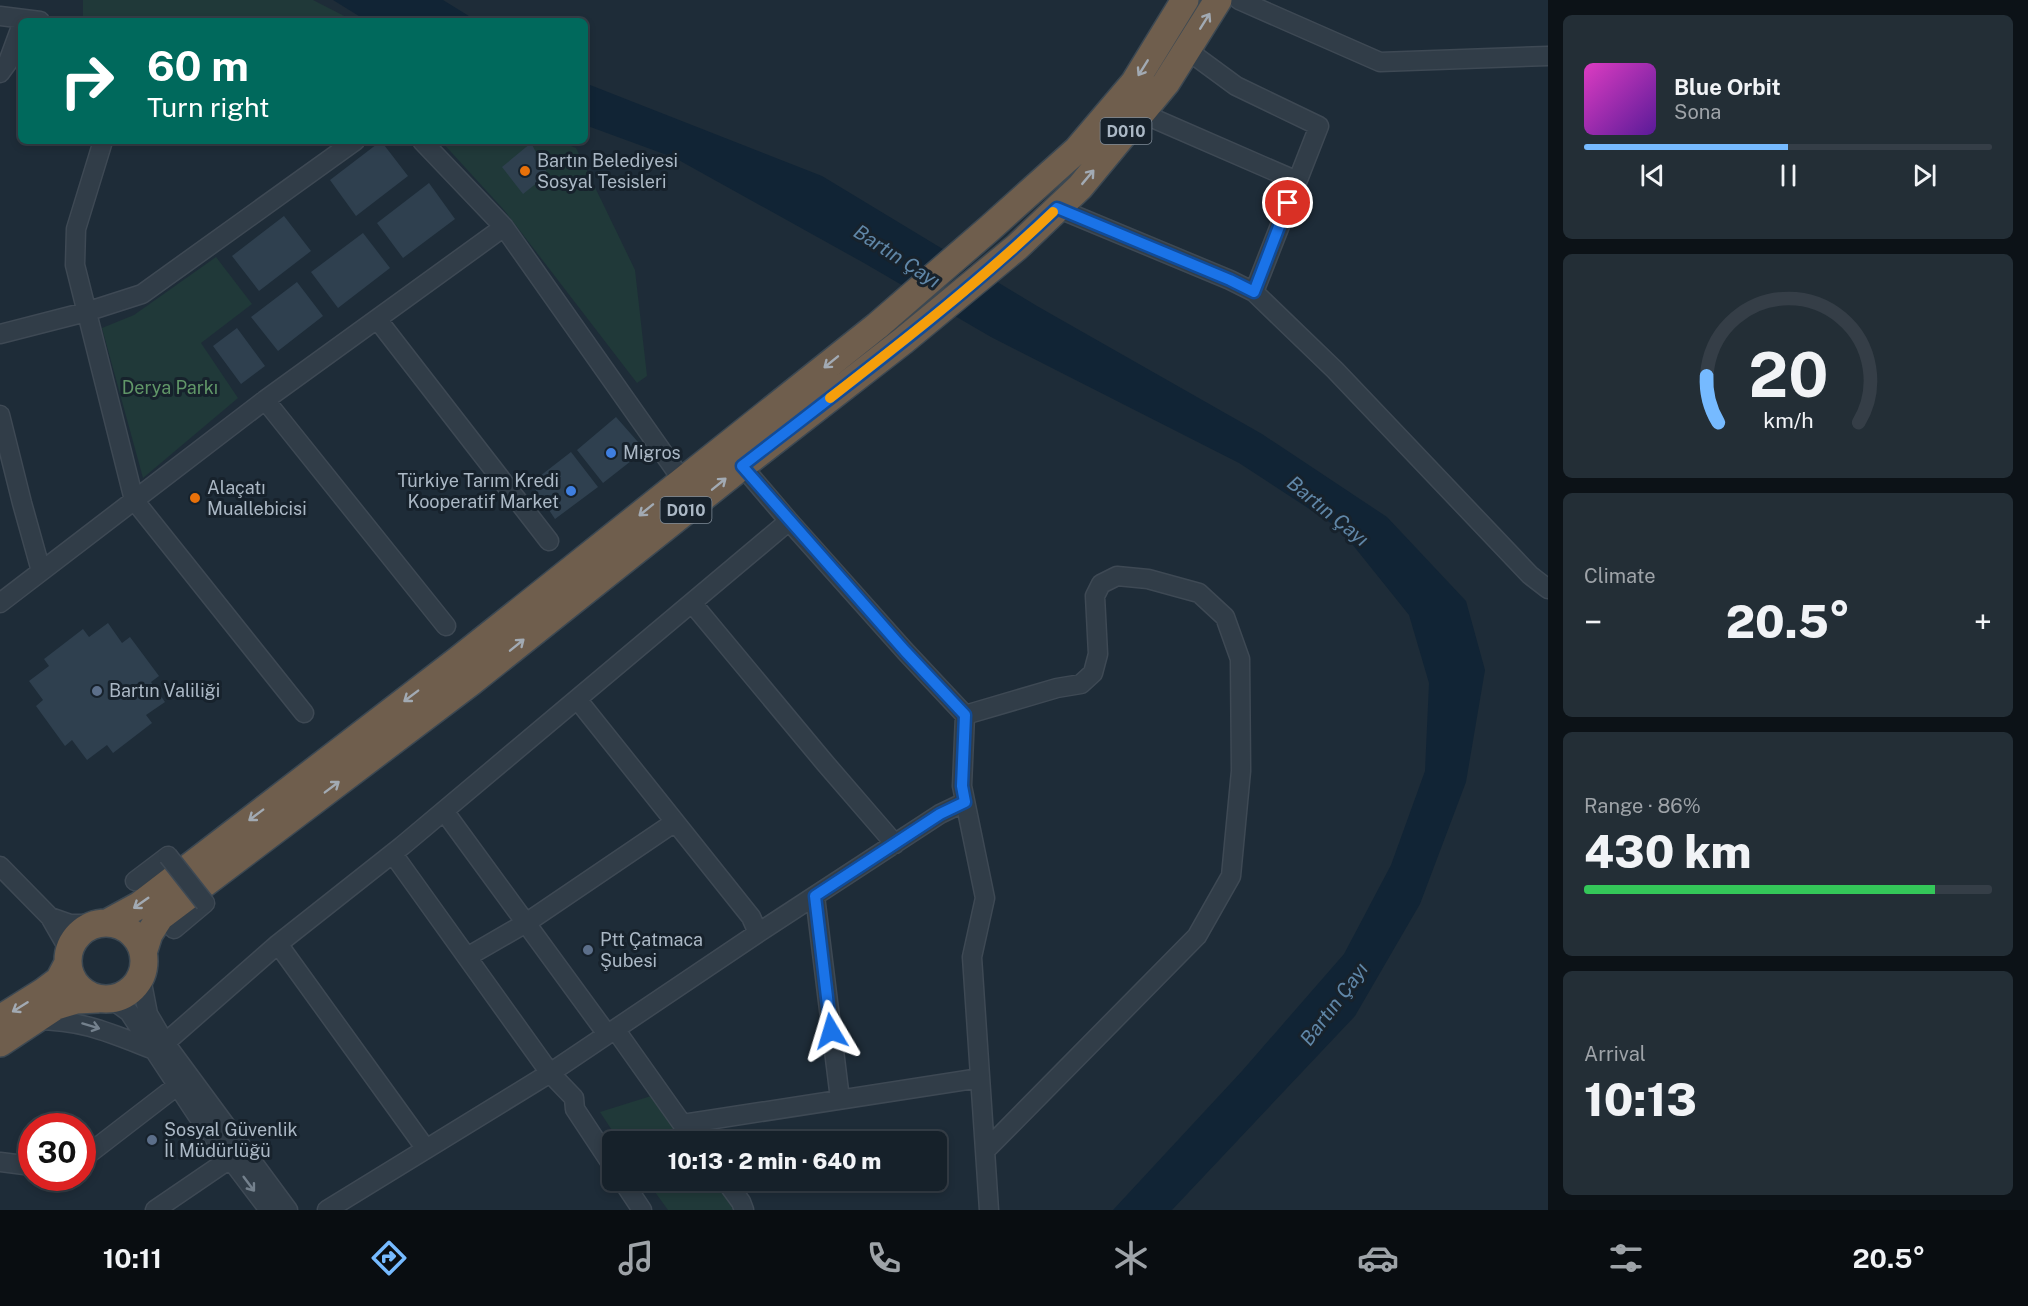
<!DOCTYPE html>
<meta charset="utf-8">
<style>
:root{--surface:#16212a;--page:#232e36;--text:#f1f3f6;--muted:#9ea3a8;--line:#353e47;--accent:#76baff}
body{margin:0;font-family:"Public Sans",sans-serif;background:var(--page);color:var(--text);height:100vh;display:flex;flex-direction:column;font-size:22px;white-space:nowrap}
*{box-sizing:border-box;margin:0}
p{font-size:20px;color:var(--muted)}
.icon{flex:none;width:33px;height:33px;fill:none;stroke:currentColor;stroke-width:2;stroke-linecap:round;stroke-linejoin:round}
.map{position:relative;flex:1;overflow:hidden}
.drawer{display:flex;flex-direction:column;gap:15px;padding:15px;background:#0c1217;width:480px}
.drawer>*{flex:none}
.top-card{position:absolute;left:18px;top:18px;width:570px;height:126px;border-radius:9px;box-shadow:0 3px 9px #0003,0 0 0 2px var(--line);background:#00695c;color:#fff;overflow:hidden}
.speed{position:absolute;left:18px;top:1113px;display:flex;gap:12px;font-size:30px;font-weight:700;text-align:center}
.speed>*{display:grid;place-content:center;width:78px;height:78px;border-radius:50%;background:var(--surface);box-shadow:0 3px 9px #0003,0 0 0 2px var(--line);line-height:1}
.speed .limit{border:9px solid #d22;background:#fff;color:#111}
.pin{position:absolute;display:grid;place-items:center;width:51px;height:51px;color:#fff;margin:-26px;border:3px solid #fff;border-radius:50%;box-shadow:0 2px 6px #0007}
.me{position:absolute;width:66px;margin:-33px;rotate:353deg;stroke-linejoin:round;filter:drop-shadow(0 0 4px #0008)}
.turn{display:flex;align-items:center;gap:21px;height:126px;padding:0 30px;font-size:27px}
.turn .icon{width:78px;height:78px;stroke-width:2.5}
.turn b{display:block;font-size:42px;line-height:51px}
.big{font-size:45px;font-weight:800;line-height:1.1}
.drawer .widget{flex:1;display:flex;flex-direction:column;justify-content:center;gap:9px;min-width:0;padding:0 21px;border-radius:9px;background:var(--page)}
.drawer .dial{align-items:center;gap:0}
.dial svg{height:156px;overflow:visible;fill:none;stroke:var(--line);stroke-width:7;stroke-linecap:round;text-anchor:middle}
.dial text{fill:var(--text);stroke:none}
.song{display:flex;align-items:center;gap:18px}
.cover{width:72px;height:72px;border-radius:9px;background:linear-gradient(135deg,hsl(310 70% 55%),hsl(270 70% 35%))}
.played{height:6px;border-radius:3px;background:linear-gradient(90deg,var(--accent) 50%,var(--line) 50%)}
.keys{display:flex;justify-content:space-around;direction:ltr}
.heat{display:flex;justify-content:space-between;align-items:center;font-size:33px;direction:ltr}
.charge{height:9px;border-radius:4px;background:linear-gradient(90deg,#34c759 86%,var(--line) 0)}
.trip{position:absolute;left:602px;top:1131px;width:345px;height:60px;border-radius:9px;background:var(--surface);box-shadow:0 3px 9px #0003,0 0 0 2px var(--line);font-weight:800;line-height:60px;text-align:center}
.tabs{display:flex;height:96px;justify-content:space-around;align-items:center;background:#090d11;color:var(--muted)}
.tabs .icon{width:42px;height:42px}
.tabs .selected{color:var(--accent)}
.tabs b{font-size:27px;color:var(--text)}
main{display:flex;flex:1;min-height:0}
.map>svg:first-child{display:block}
.green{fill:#203939}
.water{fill:#112435}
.building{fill:#2f404f}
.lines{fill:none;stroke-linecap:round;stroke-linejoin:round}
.minor-casing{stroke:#3e4954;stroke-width:21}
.highway-casing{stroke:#3c4852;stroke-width:30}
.minor{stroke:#313d48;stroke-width:18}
.highway{stroke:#6f5e4d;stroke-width:27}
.minor-bridge-casing{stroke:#3e4954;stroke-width:21;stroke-linecap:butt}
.minor-bridge{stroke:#313d48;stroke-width:18}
.oneway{stroke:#a2aab3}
.oneway2{stroke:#74818d}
.route-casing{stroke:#114b97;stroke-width:15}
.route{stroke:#1a73e8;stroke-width:10}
.slow{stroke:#f59e0b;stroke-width:10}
.food-dot{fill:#e8710a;stroke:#17222c;stroke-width:2}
.shop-dot{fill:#3f7fe0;stroke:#17222c;stroke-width:2}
.service-dot{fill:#5c6f8a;stroke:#17222c;stroke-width:2}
.labels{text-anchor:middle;stroke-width:6;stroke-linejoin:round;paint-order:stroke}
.shield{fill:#17222c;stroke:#7f8b97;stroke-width:1.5}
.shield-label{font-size:16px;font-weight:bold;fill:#abb8c5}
.poi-label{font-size:18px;fill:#abb8c5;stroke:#17222c;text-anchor:start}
.park-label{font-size:18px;fill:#619768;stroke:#17222c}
.water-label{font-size:20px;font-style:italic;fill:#6087a8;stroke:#17222c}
</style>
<main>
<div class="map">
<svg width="1548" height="1210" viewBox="0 0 1548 1210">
<rect width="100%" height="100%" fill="#1e2c38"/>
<path class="green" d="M83 0H313L354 21H83Z
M441 141H558L576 148 635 270 647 376 637 383 504 210Z
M216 257 252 304 201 343 238 398 143 478 102 328 134 315Z
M651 1096 688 1141H619L600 1112Z
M647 1181H719L740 1210H668Z"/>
<path class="water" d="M333 0H443L477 21H367Z
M585 83 822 176 1037 306 1262 434 1387 517 1466 601 1485 670 1466 782 1420 904 1355 1016 1172 1210H1113L1242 1071 1344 954 1391 865 1425 771 1429 683 1409 615 1340 529 1239 463 991 337 864 263 675 158 585 125Z"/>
<path class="building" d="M381 141 408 176 356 216 330 180Z
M531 143 548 174 523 194 502 167Z
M429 183 455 219 403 258 377 223Z
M284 216 311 251 259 291 232 256Z
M363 233 390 268 338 308 311 272Z
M297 282 323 316 278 351 251 317Z
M237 328 265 366 241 384 213 346Z
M616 417 645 450 603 483 577 450Z
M571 452 598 487 555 519 531 483Z
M108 623 122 643 130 637 159 676 151 682 165 702 146 715 152 723 113 753 107 745 87 760 72 740 65 746 36 706 43 700 29 681 49 666 44 659 83 629 89 637Z"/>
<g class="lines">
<g class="minor-casing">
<path id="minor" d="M1239 0 1380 62 1548 56
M0 16 40 21
M1187 50 1236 86 1319 126 1254 292
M0 73 8 62 21 27
M1141 113 1297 181
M103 141 76 229 75 265 134 500 304 713
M422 141 504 227 683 481
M1057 208 1230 280 1254 292 1335 370 1530 575 1548 589
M377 319 549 541
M0 334 86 312 142 294 355 141
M265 400 446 626
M0 415 22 503 41 571
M789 521 905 651 965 715 962 786 985 898 972 957 989 1210
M0 603 265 400 504 227
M692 603 825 763 895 844
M965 715 1057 688 1081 684 1093 673 1098 654 1095 596 1101 584 1117 576 1148 579 1199 593 1225 617 1240 659 1241 771 1231 876 1197 936 985 1151
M444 811 607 1034
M393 854 550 1073 574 1098 575 1109 612 1165
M0 866 50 917 69 950
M135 881 168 856
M815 896 840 1099
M50 917 70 924H95
M174 929 205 903
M758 933 940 814 965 802
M278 944 426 1149
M467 957 526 923 675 822
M141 978 148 1014 165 1043 288 1210
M111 999 129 1012 197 1115 269 1210
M35 1020C83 1020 110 1033 154 1050
M615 1029 695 1142
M165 1043 278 944 402 846 789 521 742 466
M683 1124 980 1078
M82 1159 178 1085
M0 1162 32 1166
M622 1180 642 1210
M725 1180 741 1202 744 1210
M155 1210 240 1152
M327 1210 550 1073 758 933 751 917 577 699"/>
</g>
<g class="highway-casing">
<path id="highway" d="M107 923 140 905 457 661 877 326 990 228 1077 150 1134 83 1185 0
M68 961a38 38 0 1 1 76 0a38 38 0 1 1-76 0Z
M143 953 149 934 160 917 471 682 742 466 903 341 1017 247 1080 187 1166 83 1218 0
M0 1019 43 992 59 980 68 963
M0 1043 56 1006 76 1000 98 999"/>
</g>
<use href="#minor" class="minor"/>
<use href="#highway" class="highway"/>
<g class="minor-bridge-casing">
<path id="minor-bridge" d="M168 856 205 903"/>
</g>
<use href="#minor-bridge" class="minor-bridge"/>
</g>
<defs><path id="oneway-shaft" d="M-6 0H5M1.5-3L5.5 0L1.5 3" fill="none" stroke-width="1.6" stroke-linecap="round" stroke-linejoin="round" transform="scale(1.5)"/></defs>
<g class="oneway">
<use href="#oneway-shaft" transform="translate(1205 21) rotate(-58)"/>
<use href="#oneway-shaft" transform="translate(1143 68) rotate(122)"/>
<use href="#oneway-shaft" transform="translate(1088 177) rotate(-50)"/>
<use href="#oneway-shaft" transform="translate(831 362) rotate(141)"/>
<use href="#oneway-shaft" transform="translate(719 484) rotate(-39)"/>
<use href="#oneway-shaft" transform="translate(646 510) rotate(141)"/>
<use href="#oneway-shaft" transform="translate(517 645) rotate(-39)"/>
<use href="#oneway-shaft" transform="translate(411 696) rotate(143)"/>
<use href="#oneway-shaft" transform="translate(332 787) rotate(-37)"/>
<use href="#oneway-shaft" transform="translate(256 815) rotate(143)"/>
<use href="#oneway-shaft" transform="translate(141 903) rotate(145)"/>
<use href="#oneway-shaft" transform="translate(20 1007) rotate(148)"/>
</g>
<g class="oneway2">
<use href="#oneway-shaft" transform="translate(91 1026) rotate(17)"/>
<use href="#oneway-shaft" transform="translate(249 1184) rotate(53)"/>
</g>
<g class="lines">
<g class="route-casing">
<path id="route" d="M831 1031 815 896 940 814 965 802 962 786 965 715 905 651 742 466C849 383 959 302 1057 208L1230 280 1254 292 1288 203"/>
</g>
<use href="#route" class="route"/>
<path class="slow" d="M830 398C906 339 983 279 1053 212"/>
</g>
<g class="food-dot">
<circle cx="525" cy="171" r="6"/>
<circle cx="195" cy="498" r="6"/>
</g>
<g class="shop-dot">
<circle cx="611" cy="453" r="6"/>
<circle cx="571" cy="491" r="6"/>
</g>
<g class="service-dot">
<circle cx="97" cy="691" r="6"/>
<circle cx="588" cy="950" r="6"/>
<circle cx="152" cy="1140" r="6"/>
</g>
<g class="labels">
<g class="shield">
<rect x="1100.5" y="118" width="51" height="26" rx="4.5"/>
<rect x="660.5" y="497" width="51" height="26" rx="4.5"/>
</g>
<g class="shield-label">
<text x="1126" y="137">D010</text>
<text x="686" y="516">D010</text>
</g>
<g class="poi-label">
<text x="537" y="167">Bartın Belediyesi<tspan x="537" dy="21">Sosyal Tesisleri</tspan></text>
<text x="623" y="459">Migros</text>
<text x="559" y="487" text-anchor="end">Türkiye Tarım Kredi<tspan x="559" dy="21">Kooperatif Market</tspan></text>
<text x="207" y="494">Alaçatı<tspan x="207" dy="21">Muallebicisi</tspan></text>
<text x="109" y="697">Bartın Valiliği</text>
<text x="600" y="946">Ptt Çatmaca<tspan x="600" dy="21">Şubesi</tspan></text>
<text x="164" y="1136">Sosyal Güvenlik<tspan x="164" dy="21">İl Müdürlüğü</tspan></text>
</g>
<g class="park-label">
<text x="170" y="394">Derya Parkı</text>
</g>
<g class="water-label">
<text transform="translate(897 256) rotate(33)" y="7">Bartın Çayı</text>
<text transform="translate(1328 511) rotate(39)" y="7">Bartın Çayı</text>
<text transform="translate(1334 1004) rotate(-53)" y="7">Bartın Çayı</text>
</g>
</g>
</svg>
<div class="speed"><div class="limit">30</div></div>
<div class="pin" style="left:1288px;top:203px;background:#d93025"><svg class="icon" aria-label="arrive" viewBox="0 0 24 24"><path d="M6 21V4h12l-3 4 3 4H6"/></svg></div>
<svg class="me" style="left:831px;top:1031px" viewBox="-20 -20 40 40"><path d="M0-17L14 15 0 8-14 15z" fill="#1a73e8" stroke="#fff" stroke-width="4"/></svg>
<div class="trip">10:13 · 2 min · 640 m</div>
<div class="top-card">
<div class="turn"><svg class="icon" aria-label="right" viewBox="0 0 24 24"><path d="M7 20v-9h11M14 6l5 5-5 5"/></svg><div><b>60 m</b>Turn right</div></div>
</div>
</div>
<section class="drawer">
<div class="widget">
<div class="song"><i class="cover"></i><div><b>Blue Orbit</b><p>Sona</p></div></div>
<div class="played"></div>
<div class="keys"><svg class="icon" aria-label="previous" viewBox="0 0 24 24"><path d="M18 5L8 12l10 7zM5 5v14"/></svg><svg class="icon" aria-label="pause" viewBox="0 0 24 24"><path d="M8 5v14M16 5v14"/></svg><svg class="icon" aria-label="next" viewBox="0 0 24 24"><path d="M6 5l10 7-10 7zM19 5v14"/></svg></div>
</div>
<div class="widget dial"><svg viewBox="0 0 100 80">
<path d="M14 69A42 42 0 1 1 86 69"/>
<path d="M14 69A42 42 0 0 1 8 45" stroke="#76baff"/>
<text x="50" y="56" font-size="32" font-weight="700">20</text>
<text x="50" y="72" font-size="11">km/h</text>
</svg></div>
<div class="widget"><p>Climate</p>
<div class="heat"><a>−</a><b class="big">20.5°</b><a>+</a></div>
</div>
<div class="widget"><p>Range · 86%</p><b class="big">430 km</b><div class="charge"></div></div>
<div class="widget"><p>Arrival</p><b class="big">10:13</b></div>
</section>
</main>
<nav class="tabs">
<b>10:11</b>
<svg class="icon selected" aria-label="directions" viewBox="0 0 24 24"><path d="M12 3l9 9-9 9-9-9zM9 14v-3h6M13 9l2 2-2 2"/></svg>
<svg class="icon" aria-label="music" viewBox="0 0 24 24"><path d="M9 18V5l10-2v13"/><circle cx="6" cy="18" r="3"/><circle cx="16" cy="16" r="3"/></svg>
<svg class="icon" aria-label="phone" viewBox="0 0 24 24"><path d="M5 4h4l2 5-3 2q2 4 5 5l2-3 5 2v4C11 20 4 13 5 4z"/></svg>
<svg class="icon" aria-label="climate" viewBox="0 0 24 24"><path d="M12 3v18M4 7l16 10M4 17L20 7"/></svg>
<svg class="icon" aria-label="car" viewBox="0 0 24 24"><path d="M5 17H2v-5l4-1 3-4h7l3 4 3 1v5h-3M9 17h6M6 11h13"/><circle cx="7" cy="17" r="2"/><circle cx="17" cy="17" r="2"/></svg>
<svg class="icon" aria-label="filters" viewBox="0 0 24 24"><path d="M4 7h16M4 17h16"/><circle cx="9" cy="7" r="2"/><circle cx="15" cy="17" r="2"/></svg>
<b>20.5°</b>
</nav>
